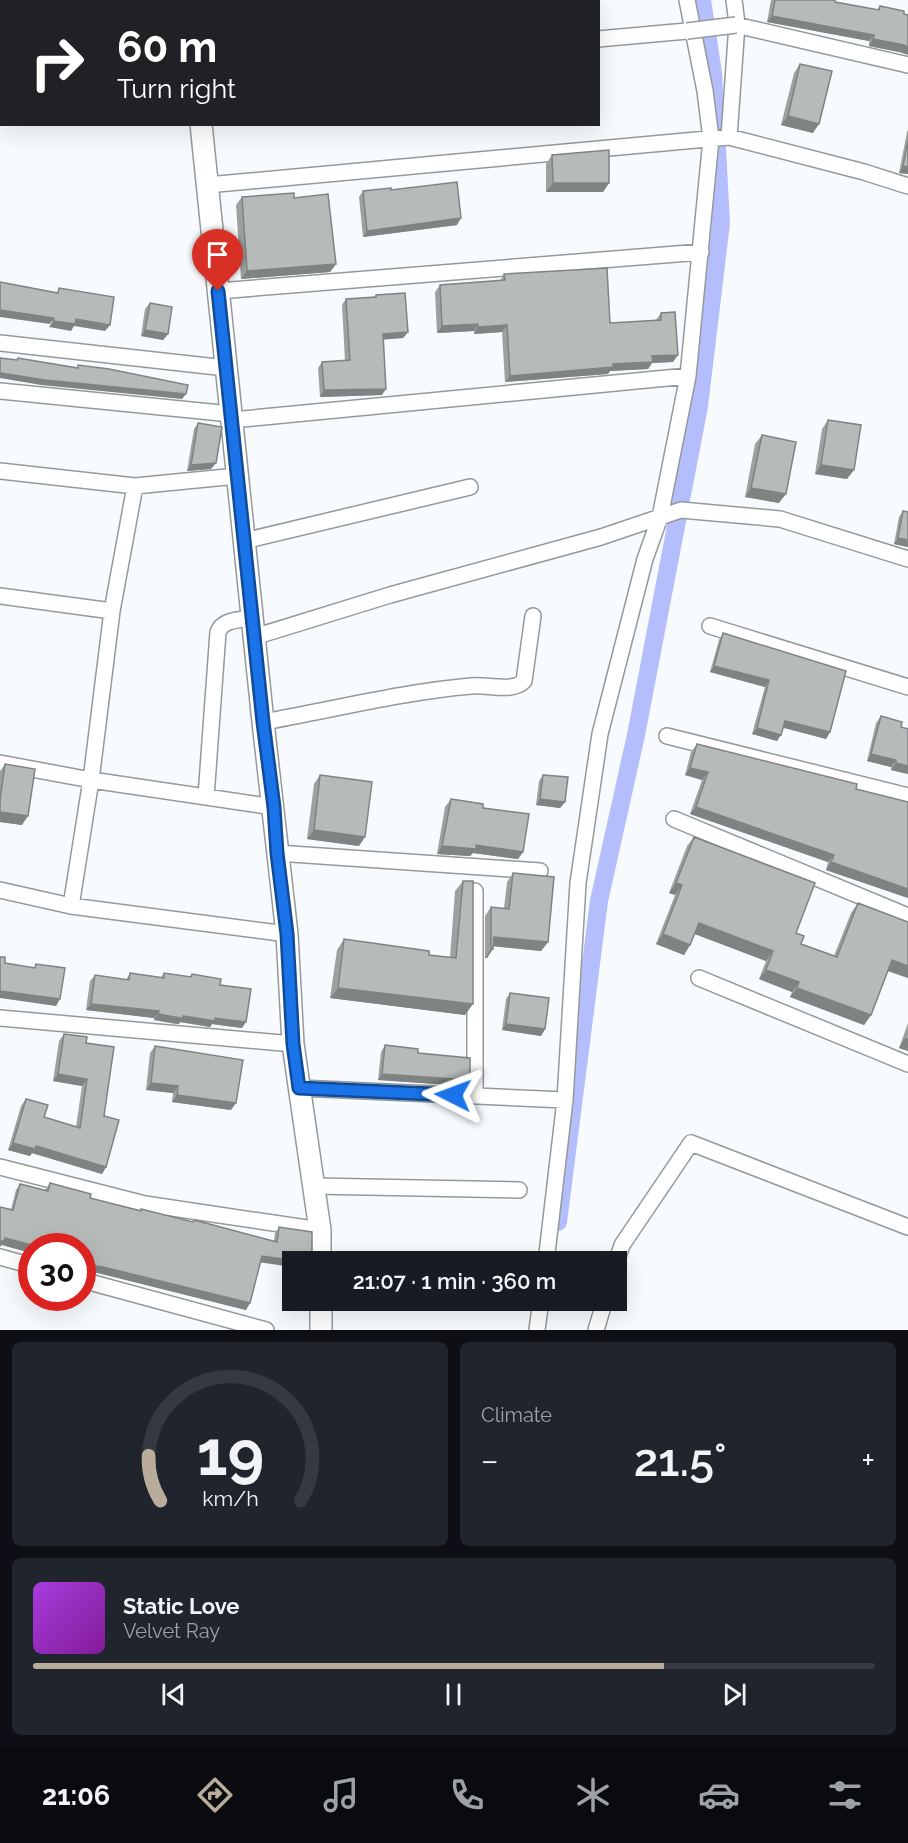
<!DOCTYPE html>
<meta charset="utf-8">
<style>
:root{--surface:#171b24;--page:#20242c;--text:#f1f3f6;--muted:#9ea1a6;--line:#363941;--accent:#b9ac9b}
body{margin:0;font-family:Raleway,sans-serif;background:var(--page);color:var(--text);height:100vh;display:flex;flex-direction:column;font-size:22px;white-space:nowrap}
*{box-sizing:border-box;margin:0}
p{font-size:20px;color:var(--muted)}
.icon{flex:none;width:33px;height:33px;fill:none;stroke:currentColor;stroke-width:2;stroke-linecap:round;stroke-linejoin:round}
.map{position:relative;height:1330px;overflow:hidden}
.drawer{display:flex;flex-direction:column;gap:12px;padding:12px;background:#0d0f14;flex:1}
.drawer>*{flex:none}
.hud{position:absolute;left:0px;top:0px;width:600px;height:126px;box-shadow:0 6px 24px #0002;background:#202124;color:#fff;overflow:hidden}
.speed{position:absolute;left:18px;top:1233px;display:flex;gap:12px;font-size:30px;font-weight:700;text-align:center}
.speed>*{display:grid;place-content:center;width:78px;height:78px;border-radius:50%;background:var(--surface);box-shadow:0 6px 24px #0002;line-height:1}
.speed .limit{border:9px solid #d22;background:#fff;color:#111}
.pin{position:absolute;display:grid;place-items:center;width:51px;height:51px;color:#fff;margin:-62px -26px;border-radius:50% 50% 50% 0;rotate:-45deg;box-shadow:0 0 6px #0007}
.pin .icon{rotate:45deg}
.me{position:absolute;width:66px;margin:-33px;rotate:273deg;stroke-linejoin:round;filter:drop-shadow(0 0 4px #0008)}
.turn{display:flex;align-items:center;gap:21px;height:126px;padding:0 18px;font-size:27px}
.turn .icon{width:78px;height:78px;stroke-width:2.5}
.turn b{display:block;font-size:42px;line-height:51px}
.big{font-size:45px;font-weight:600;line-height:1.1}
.drawer .widget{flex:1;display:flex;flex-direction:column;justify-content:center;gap:9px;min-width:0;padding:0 21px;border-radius:9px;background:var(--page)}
.drawer .dial{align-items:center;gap:0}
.dial svg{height:156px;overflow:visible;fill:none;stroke:var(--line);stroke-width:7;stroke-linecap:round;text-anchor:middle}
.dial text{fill:var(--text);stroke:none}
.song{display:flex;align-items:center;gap:18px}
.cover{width:72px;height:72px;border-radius:9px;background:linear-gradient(135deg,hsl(280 70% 55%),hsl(290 70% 35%))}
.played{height:6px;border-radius:3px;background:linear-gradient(90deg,var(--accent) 75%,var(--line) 75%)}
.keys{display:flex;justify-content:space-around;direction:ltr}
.heat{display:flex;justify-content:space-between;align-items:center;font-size:33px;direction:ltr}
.drawer .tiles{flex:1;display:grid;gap:12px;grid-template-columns:1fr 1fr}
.widget:last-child{grid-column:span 2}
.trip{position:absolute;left:282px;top:1251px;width:345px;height:60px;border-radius:0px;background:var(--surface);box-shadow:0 6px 24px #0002;font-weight:600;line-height:60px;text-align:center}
.tab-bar{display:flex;height:96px;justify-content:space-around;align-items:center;background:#090b0e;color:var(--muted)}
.tab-bar .icon{width:42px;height:42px}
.tab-bar .on{color:var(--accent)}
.tab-bar b{font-size:27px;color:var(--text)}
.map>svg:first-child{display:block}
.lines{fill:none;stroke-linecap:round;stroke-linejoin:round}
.canal{stroke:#b5befc;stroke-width:18}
.minor-casing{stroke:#95999a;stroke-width:18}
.secondary-casing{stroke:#95999a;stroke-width:24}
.minor{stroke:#fff;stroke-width:15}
.secondary{stroke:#fff;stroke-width:21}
.minor-bridge-casing{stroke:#95999a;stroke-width:18;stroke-linecap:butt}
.minor-bridge{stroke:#fff;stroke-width:15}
.wall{fill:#9da1a0}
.shaded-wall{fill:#7f8382}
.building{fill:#b6bbba;stroke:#7f8382;stroke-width:1.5}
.route-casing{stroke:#114b97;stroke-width:15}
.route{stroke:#1a73e8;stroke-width:10}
</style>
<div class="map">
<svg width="908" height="1330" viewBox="0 0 908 1330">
<rect width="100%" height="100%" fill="#f7fbfd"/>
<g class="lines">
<path class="canal" d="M558 1222 599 901 636 735 699 406 721 223 713 73 702 0"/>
<g class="minor-casing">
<path id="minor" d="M312 0V2
M512 0V2
M736 25 908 65
M598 39 687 31
M0 70H2
M729 137 737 24 734 0
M207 185 729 137 864 172 908 186
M218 291 701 252
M0 343 226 368
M0 391 231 414
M232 420 688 376
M0 471 135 486 237 476
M244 541 470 487
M0 596 112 611
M710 626 908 687
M254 637 390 595 601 537 681 510 780 519 908 559
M263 722C331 710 402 692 471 686 487 684 512 693 524 681L533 616
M667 736 908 796
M0 763 91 780 274 807
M206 797 218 632C223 619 240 620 252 618
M674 819 908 916
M277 853 540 871
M0 890 71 906 287 934
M475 891V1096
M71 906 91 780 112 611 135 486
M699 978 908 1064
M0 1018 293 1044
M299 1088 565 1100
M0 1167 145 1204 320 1230
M314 1186 519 1190
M0 1257 32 1266
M546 1262 565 1100 578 883 600 734 645 559 660 517 688 376 711 139 705 91 687 0
M616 1263 622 1245 691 1143 908 1227
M82 1280 266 1330
M537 1330 541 1300
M596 1330 605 1300"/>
</g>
<g class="secondary-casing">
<path id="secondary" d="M188 0V2
M201 124 263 722 287 934 293 1044 320 1230V1262
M321 1300V1330"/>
</g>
<use href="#minor" class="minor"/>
<use href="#secondary" class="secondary"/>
<g class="minor-bridge-casing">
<path id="minor-bridge" d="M687 31 736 25"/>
</g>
<use href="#minor-bridge" class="minor-bridge"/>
</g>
<path class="wall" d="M771 0H835V2L877 10 880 6 899 52 869 46V41L767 22Z
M800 64 813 133 781 125 794 73Z
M908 130V174L899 173 907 132Z
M552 155 609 183 603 192H546V164Z
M391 190 457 225 363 237 359 197 363 191Z
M242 197 294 198 336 264 330 272 241 279 236 205Z
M504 274 610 323 656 320 661 313 673 362 652 363 648 369 610 371 608 374 505 382 502 332 474 334V331L437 333 435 292 440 285 500 281Z
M376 295 408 332 403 338 383 339 382 395 320 397 318 368 322 362 345 361 342 305 346 299 374 297Z
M150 303 168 334 163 340 141 336 145 309Z
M828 420 847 479 815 474 822 429Z
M198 423 216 463 211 469 187 471 194 429Z
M762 435 779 503 745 497 755 444Z
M903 511 908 512V547L894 544 899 517Z
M723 633 830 732 826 739 783 727 777 741 752 734 765 687 710 672 719 640Z
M881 716 901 727 908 729V774L891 770V767L867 761 876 723Z
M697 744 856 789 908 802V898L826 870 828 862 690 814 702 780 685 775 691 752Z
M5 764 22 825 0 822V771Z
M320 775 359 846 307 839 314 784Z
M543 775 565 802 560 808 536 805 539 781Z
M451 799 483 808 523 852 518 859 473 853 470 856 437 854 445 807Z
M694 837 796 933 801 944 834 956 851 913 858 903 908 922V978L888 971 871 1015 864 1025 790 997 792 992 759 979 766 961 695 934 690 945 684 955 656 944 675 895 669 893 687 846Z
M513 873 548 942 541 951 494 946 487 958H485V916L491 907 504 908 507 882Z
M463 881 465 1015 330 998 337 950 344 939 429 955 450 957 455 891Z
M130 973 161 977 164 973 190 977 192 974 220 985 242 1028 212 1024 210 1027 180 1022 179 1024H175L154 1020V1018L86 1010 90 981 95 975 126 980Z
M510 993 545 1029 541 1036 502 1030 506 999Z
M908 1023V1051L899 1048Z
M64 1034 86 1043 104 1116 106 1167 102 1174 32 1153 30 1156 8 1150 21 1106 26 1099 44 1117 76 1127 82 1086 53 1081 59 1041Z
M385 1045 418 1053 470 1080 465 1086 378 1080 381 1052Z
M155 1046 231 1110 172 1102 173 1093 146 1090 150 1053Z
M50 1183 90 1198 140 1210 141 1209 193 1222 194 1220 274 1241 275 1233 279 1227 312 1232 261 1263 246 1310 98 1273 82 1270V1246H32V1256L30 1255 31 1253 2 1245 16 1190 20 1184 45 1190Z"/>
<path class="shaded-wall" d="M772 16 874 35 869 41 767 22Z
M873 39 904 45 908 47V55L899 52 869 46Z
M788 116 819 124 813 133 781 125Z
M903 166 908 167V174L899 173Z
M553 183H609L603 192H546Z
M461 218 457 225 363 237 367 231Z
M336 264 330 272 241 279 247 271Z
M0 310 54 318 50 324 0 317Z
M76 319 110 325 105 331 74 326 71 331 49 327 53 321Z
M478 324 474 331 437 333 442 326Z
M507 325 502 332 474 334 478 327Z
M145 330 168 334 163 340 141 336Z
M408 332 403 338 379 340 383 334Z
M678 355 673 362 652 363 648 369 610 371 608 374 505 382 510 376 613 364 652 356Z
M0 373 186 394 182 399 41 385 0 378Z
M386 389 382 395 320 397 324 390Z
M216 463 211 469 187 471 191 465Z
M821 465 854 470 847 479 815 474Z
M751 488 786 494 779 503 745 497Z
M898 538 908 540V547L894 544Z
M714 666 769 680 765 687 710 672Z
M785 721 830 732 826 739 780 727Z
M757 728 781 735 777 741 752 734Z
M871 754 896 760 891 767 867 761Z
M896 763 908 766V774L891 770Z
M690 768 708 772 702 780 685 775Z
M540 799 565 802 560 808 536 805Z
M696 807 834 855 828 862 690 814Z
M0 812 28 816 22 825 0 822Z
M314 830 365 837 359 846 307 839Z
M476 845 523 852 518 859 473 853 470 856 437 854 442 846Z
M831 862 908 889V898L826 870Z
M676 883 682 885 675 895 669 893Z
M699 923 773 951 766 961 692 933Z
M663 934 690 945 684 955 656 944Z
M494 937 548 942 541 951 491 946Z
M491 949H493L487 958H485Z
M892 960 908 966V978L885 970Z
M766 970 799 982 792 992 759 979Z
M338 988 473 1004 465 1015 330 998Z
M797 988 871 1015 864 1025 790 997Z
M0 991 60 999 56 1006 0 998Z
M91 1004 159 1011 154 1018 86 1010Z
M158 1014 215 1018 246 1022 242 1028 212 1024 210 1027 180 1022 179 1024 154 1020Z
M506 1024 545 1029 541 1036 502 1030Z
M905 1038 908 1039V1051L899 1048Z
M58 1074 87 1079 82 1086 53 1081Z
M382 1074 470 1080 465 1086 378 1080Z
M151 1083 178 1086 173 1093 146 1090Z
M177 1095 236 1103 231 1110 172 1102Z
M13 1143 36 1146 106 1167 102 1174 32 1153 30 1156 8 1150Z
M5 1238 35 1246H32L31 1253 2 1245 0 1247V1241Z
M262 1256 304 1262H292V1267L258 1262Z
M82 1264 103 1267 250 1303 246 1310 98 1273 82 1270Z"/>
<path class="building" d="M775 0H835V2L879 10 880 6 904 11V14L908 15V47L904 45 873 39 874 35 772 16Z
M800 64 832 71 819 124 788 116Z
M908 141V167L903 166Z
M609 150V183H553L552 155Z
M457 182 461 218 367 231 363 191 391 188V190Z
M294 193V198L328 194 336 264 247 271 242 197Z
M607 268 610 323 661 320V313L675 312 678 355 652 356 653 362 613 364V367L510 376 507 325 478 327V324L442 326 440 285 505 280 504 274Z
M0 282 58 293 59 288 114 297 110 325 76 319 75 324 53 321 54 318 0 310Z
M405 293 408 332 383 334 386 389 324 390 322 362 350 360 346 299 376 297V295Z
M150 303 172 307 168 334 145 330Z
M0 358 17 360 18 358 78 368V365L109 369 188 385 186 394 45 380 0 373Z
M828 420 861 425 854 470 821 465Z
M198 423 222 427 216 463 191 465Z
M762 435 796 442 786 494 751 488Z
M903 511 908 512V540L898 538Z
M723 633 846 671 830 732 785 721 781 735 757 728 769 680 714 666Z
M881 716 902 722 901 727 908 729V766L896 763V760L871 754Z
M697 744 857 784 856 789 908 802V889L831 862 834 855 696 807 708 772 690 768Z
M5 764 35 769 28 816 0 812V800Z
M320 775 372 782 365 837 314 830Z
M543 775 568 777 565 802 540 799Z
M451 799 483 804V808L529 814 523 852 476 845V849L442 846Z
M694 837 815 883 796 933 804 936 801 944 837 957 858 903 908 922V966L892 960 871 1015 797 988 799 982 766 970 773 951 699 923 690 945 663 934 682 885 676 883Z
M513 873 554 877 548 942 494 937 493 949H491V907L509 909Z
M463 881H473V1004L338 988 344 939 429 951V955L456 958Z
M0 957H5V963L35 968 36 964 65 968 60 999 0 991Z
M130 973 164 978V973L191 977 192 974 221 979 220 985 251 989 246 1022 215 1018V1021L183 1016V1018H180L158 1014 159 1011 91 1004 95 975 129 980Z
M510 993 549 998 545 1029 506 1024Z
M64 1034 87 1037 86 1043 114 1047 104 1116 119 1120 106 1167 36 1146 35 1149 13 1143 26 1099 48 1105 44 1117 80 1128 87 1079 58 1074Z
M385 1045 418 1049V1053L470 1058V1080L382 1074Z
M155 1046 243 1060 236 1103 177 1095 178 1086 151 1083Z
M50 1183 91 1194 90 1198 141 1211V1209L193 1222 194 1220 277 1242 279 1227 312 1232V1256L313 1262H304L262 1256 250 1303 103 1267 82 1264V1246H35L5 1238 4 1241H0V1207L13 1210 20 1184 48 1191Z"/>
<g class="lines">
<g class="route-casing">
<path id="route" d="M218 291 263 722 274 807 277 853 287 934 293 1044 299 1088 453 1095"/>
</g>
<use href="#route" class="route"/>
</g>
</svg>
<div class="speed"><div class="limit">30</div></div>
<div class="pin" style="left:218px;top:291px;background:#d93025"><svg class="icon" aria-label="arrive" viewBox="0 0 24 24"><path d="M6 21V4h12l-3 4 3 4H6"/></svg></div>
<svg class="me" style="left:453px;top:1095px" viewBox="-20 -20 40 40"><path d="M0-17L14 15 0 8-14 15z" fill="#1a73e8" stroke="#fff" stroke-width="4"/></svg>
<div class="trip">21:07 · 1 min · 360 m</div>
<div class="hud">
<div class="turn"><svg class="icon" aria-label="right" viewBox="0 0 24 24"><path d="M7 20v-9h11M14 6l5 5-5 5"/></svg><div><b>60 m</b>Turn right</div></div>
</div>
</div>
<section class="drawer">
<div class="tiles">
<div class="widget dial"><svg viewBox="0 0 100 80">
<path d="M14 69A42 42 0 1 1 86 69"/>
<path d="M14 69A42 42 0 0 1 8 46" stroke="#b9ac9b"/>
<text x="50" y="56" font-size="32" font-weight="700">19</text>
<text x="50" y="72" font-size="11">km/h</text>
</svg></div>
<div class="widget"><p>Climate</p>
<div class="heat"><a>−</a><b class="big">21.5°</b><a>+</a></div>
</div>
<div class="widget">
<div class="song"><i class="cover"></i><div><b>Static Love</b><p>Velvet Ray</p></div></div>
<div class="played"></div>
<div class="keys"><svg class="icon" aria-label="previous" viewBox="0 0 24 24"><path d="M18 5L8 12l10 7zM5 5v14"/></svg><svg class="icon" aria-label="pause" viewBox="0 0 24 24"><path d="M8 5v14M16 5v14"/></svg><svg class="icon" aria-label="next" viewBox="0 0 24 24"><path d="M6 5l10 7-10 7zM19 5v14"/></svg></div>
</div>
</div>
</section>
<nav class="tab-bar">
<b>21:06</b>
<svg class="icon on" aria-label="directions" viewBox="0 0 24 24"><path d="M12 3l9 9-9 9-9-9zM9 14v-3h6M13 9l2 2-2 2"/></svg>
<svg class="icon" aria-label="music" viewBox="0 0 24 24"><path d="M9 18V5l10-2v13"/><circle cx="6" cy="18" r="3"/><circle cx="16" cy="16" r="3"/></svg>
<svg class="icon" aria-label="phone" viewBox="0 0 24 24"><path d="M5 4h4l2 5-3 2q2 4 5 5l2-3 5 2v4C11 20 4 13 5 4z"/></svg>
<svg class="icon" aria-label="climate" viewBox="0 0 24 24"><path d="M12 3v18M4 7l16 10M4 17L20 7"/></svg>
<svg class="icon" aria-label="car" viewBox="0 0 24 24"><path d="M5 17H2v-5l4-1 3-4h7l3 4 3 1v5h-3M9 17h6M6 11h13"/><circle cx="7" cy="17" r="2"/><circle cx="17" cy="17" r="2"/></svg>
<svg class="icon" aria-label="filters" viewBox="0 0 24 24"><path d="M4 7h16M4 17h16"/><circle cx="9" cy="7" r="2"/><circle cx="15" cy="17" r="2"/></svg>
</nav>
